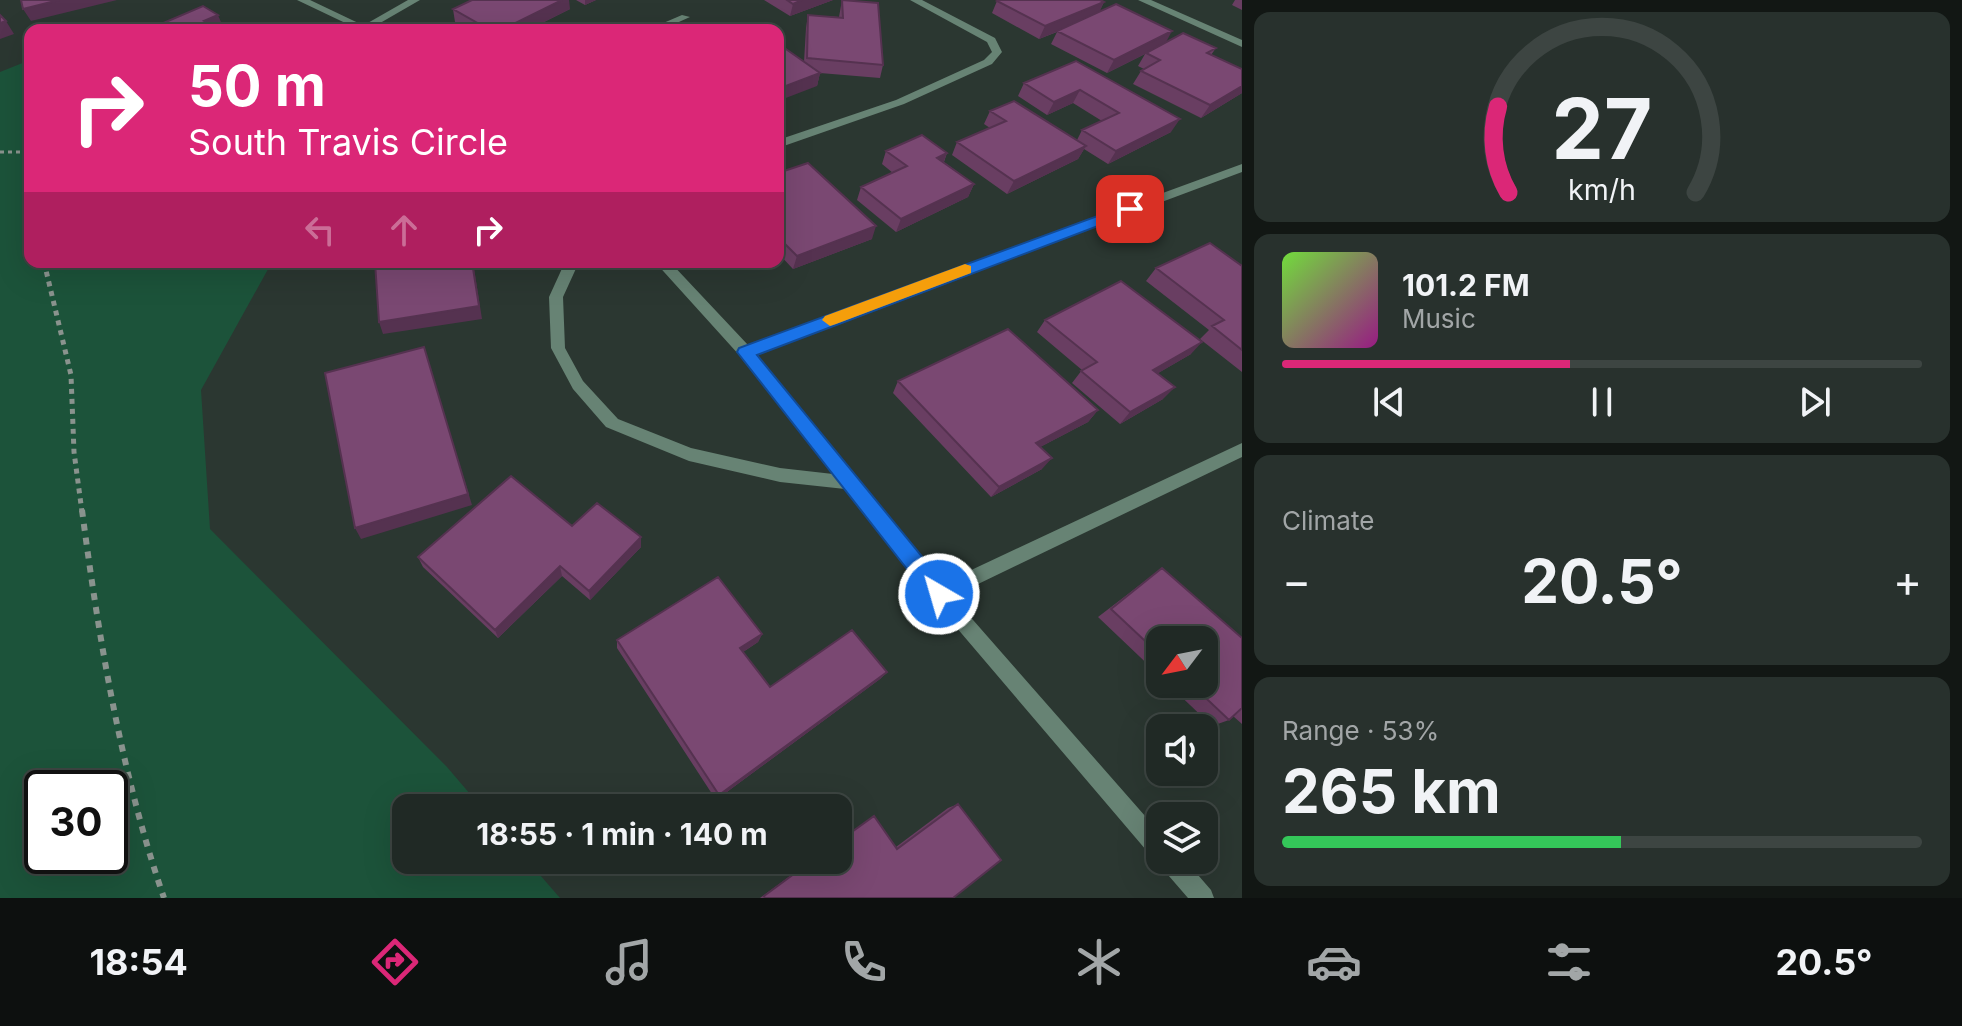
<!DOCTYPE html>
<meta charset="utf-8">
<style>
:root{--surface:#202925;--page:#28312d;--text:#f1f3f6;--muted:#a2a6a7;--line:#3d4542;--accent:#db2777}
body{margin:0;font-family:Inter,sans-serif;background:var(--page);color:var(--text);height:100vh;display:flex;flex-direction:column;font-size:30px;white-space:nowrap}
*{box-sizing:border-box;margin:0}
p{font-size:26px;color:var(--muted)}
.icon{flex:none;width:44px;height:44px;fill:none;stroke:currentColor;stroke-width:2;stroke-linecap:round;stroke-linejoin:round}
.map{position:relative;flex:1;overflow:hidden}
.drawer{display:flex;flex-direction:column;gap:12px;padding:12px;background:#121714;width:720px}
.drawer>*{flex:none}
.hud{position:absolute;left:24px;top:24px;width:760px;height:244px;border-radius:16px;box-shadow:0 8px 32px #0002,0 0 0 2px var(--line);background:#db2777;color:#fff;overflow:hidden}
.needle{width:52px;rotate:238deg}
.tools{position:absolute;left:1146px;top:626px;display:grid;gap:16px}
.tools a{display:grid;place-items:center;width:72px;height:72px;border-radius:16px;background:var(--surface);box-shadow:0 8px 32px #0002,0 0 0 2px var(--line);font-size:40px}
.speed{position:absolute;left:24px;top:770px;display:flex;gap:16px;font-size:40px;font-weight:700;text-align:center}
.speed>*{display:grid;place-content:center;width:104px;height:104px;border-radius:50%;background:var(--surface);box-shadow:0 8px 32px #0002,0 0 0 2px var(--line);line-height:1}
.speed .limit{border:4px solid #111;border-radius:12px;background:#fff;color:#111}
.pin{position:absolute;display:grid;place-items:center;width:68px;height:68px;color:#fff;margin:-34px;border-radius:16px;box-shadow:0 4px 12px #0006}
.me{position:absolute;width:88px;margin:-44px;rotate:322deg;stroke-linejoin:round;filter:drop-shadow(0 0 6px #0008)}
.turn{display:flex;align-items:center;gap:28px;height:168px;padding:0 32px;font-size:36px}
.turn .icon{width:104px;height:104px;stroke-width:2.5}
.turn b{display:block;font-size:56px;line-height:68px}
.lanes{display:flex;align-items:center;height:76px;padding:0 32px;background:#0003;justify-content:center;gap:40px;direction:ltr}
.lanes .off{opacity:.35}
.big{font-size:60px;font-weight:700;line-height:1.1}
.drawer .card{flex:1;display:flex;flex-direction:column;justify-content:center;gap:12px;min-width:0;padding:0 28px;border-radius:16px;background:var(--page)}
.drawer .dial{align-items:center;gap:0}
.dial svg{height:208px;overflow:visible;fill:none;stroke:var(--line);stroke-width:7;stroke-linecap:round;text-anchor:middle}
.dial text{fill:var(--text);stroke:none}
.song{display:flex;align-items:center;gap:24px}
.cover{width:96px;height:96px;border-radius:12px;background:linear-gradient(135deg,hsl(100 70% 55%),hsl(310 70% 35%))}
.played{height:8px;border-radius:4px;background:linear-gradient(90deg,var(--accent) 45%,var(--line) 45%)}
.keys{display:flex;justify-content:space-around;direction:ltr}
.heat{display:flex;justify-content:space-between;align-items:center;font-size:44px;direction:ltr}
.charge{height:12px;border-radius:6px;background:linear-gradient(90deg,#34c759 53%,var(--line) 0)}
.trip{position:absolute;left:392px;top:794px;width:460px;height:80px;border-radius:16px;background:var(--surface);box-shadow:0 8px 32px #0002,0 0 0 2px var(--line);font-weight:700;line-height:80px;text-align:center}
.menu{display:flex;height:128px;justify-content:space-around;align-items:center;background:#0d100f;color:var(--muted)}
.menu .icon{width:56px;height:56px}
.menu .on{color:var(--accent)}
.menu b{font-size:36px;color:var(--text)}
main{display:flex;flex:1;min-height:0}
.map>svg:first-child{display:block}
.green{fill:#1c533a;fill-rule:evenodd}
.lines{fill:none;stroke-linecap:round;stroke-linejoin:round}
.path-far2{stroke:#8a938e;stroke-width:3;stroke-dasharray:4 4;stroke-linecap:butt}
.path-far1{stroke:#8a938e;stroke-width:5;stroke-dasharray:5 5;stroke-linecap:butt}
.path{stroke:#8a938e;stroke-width:6;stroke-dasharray:7 7;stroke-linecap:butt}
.lane{fill:#678374;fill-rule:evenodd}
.street{fill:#678374;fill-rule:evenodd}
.wall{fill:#693e62}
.shaded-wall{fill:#553250}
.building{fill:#7a4872;stroke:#553250;stroke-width:2}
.route{fill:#1a73e8;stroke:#114b97;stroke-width:2}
.slow{fill:#f59e0b}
</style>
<main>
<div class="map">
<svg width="1242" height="898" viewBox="0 0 1242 898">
<rect width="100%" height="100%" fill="#2b3731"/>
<path class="green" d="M30 60V262H272L201 390 210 529 447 767 482 808H406V860H527L560 898H0V72ZM42 788H110V856H42Z"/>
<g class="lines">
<path class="path-far2" d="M0 152H30"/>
<path class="path-far1" d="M44 262 71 375 74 452 82 512"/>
<path class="path" d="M82 510C99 640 121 773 164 898"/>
<path class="lane" d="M408 0H420L368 30 359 28Z
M910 0H922L995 38 1002 52 992 64 904 104 778 148V140L896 100 984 60 992 52 987 42Z
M1242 443V457L945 600 939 602 933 600 930 594 933 588Z"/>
<path class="street" d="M297 0H310L373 30H360Z
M1138 0H1151L1242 40V47Z
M682 15 690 17 661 30H647Z
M1242 164V172L755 354 945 588 1160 833V860H1185L1211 890 1214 898H1188L1162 868 1159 860 1152 857 933 600 845 489 780 482 689 461 606 427 573 389 551 348 549 297 565 262H579L563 297 565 348 583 381 618 419 691 448 780 468 833 474 740 356 655 262H670L748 345Z"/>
</g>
<path class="wall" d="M576 0H596L585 5Z
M764 0H833L790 16Z
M842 0 883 65 880 78 820 73 817 86 804 62 806 28 808 15 839 17Z
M1235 0H1242V10L1232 5Z
M997 1 1104 2 1099 12 1165 42 1216 48 1211 55 1242 69V93L1201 118 1133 84 1141 71 1144 69 1138 66 1145 54 1107 73 1051 44 1057 32 1039 39 992 13Z
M453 9H570L528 30H469L455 22Z
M1076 61 1171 132 1108 164 1084 149 1078 159 1007 194 952 155 957 142 990 128 984 124 990 111 1077 140 1082 130 1102 121 1073 103 1047 115 1018 96 1024 83Z
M886 151 947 153 944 162 974 184 968 197 896 232 857 200 861 187 893 173 882 164Z
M778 173 872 239 793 269 778 253Z
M1242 266V372L1200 339 1209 330 1146 281 1156 268Z
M1045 320 1191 354 1158 373 1163 399 1120 424 1072 383 1082 370 1037 332Z
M898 381 1098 410 1088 422 1040 447 1042 469 991 497 893 393Z
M572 526 641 537V547L590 600 562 576 498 638 423 567 418 557Z
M1162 568 1242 638V724L1233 716 1229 720 1212 726 1168 684H1204L1160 640V676L1098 617Z
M762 634 758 642 743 652 770 687 887 672 880 679 716 800 617 648V640Z
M958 804 953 898H760L812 860H838V841L874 816 896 847 948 808Z"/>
<path class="shaded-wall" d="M59 0H117L31 21 23 9Z
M562 0H569L570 9 528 30H501Z
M585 0H596L585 5Z
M802 0H833L790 16 793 4Z
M1104 2 1098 15 1039 39 1045 26Z
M218 15 223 27 217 30 204 21Z
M6 21 14 34 0 39V23Z
M1172 31 1165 44 1107 73 1114 60Z
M820 73 817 86 778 101V89Z
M1242 86V93L1201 118 1210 105Z
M1080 90 1073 103 1047 115 1054 102Z
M1180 119 1171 132 1108 164 1116 151Z
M1086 146 1078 159 1007 194 1014 181Z
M947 153 942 166 937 158Z
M974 184 968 197 896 232 901 219Z
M876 226 872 239 793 269 797 256Z
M473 262 482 319 383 334 379 322Z
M1202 342 1191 354 1143 382 1153 370Z
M424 347 472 505 361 539 355 528Z
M1175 387 1163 399 1120 424 1130 412Z
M1098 410 1088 422 1027 454 1036 443Z
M1052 458 1042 469 991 497 999 487Z
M641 537V547L590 600 589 591Z
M560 566 562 576 498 638 495 630Z
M762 634 758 642 737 656 740 648Z
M887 672 880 679 716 800 719 795Z"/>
<path class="building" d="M21 0H59L23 9Z
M472 0H562L501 30H490L453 9Z
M787 0H802L793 4Z
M842 0 878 3 883 65 807 58 808 15 843 18Z
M999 0H1100L1104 2 1045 26 997 1Z
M1116 4 1172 31 1114 60 1057 31Z
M203 6 218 15 204 21 219 30H147Z
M0 15 6 21 0 23Z
M1183 33 1216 48 1207 53 1242 69V86L1210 105 1141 71 1160 60 1146 53Z
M783 47 820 73 778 89V49Z
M1076 61 1180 119 1116 151 1082 130 1119 113 1080 90 1054 102 1024 83Z
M1014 101 1086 146 1014 181 957 142 1006 121 990 111Z
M922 135 947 153 937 158 974 184 901 219 861 187 907 166 886 151Z
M808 163 876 226 797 256 778 237V173Z
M1210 243 1242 266V350L1212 326 1224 320 1156 268Z
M375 262H472L479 306 379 322Z
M1121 281 1202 342 1153 370 1175 387 1130 412 1081 371 1097 362 1045 320Z
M1008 329 1098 410 1036 443 1052 458 999 487 898 381Z
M424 347 468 494 355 528 325 373Z
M511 476 572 526 597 503 641 537 589 591 560 566 495 630 418 557Z
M1162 568 1242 638V708L1229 720 1191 684H1204V640H1160V655L1111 609Z
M718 577 762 634 740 648 770 687 852 630 887 672 719 795 617 640Z
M958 804 1001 860 953 898H765L764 896 813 860H838V842L874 816 897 849Z"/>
<path class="route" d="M1130 204 1137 209 1135 212 757 355 947 587 950 594 947 601 939 604 932 601 737 352 739 348Z"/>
<path class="slow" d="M965 264 971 266V273L836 324 830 326 822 320 825 316Z"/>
</svg>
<div class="tools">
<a><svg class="needle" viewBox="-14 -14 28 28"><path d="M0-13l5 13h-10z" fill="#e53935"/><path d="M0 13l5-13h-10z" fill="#a2a6a7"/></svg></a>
<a><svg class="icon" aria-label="sound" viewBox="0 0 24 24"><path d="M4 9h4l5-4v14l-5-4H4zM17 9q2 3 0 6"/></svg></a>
<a><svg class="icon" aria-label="layers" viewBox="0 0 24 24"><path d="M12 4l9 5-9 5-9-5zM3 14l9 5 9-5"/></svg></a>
</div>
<div class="speed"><div class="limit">30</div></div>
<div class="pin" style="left:1130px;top:209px;background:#d93025"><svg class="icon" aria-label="arrive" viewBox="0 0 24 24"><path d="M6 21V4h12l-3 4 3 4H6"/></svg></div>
<svg class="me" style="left:939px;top:594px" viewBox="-20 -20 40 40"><circle r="17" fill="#1a73e8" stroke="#fff" stroke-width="3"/><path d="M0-11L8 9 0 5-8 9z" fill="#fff"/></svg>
<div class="trip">18:55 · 1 min · 140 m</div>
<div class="hud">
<div class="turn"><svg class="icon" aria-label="right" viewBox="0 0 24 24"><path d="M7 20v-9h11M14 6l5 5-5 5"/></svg><div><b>50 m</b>South Travis Circle</div></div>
<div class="lanes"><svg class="icon off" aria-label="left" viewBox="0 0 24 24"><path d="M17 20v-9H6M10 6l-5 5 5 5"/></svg><svg class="icon off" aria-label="ahead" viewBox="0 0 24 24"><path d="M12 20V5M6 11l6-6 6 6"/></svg><svg class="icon" aria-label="right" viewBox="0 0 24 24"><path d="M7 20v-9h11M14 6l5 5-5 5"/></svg></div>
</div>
</div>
<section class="drawer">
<div class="card dial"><svg viewBox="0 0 100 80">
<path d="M14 69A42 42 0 1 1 86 69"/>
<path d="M14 69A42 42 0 0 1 10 36" stroke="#db2777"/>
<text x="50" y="56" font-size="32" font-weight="700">27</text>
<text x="50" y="72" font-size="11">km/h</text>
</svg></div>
<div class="card">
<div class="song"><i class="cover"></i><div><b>101.2 FM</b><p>Music</p></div></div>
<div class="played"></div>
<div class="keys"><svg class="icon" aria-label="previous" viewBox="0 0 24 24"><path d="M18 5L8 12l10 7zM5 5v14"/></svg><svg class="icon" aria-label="pause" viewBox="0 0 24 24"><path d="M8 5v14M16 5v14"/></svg><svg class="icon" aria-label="next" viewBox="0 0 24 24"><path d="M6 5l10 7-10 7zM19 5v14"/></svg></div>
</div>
<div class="card"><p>Climate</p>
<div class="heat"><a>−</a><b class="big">20.5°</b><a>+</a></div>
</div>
<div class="card"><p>Range · 53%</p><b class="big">265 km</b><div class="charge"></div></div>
</section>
</main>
<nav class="menu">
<b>18:54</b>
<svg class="icon on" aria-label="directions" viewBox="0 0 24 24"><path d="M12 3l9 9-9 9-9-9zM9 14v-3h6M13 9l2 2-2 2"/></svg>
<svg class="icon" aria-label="music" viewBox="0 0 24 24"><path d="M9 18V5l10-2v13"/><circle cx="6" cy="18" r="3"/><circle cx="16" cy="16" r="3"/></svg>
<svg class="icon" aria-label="phone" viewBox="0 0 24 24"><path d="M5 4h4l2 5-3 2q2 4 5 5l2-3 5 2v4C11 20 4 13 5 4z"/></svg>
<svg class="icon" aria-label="climate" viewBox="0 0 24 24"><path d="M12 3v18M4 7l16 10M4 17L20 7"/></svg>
<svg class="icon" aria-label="car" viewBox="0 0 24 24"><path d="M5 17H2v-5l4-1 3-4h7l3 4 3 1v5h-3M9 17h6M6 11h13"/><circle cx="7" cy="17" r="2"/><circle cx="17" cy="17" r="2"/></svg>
<svg class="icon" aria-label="filters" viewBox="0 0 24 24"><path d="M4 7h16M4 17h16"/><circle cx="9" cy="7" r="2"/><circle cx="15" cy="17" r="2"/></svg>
<b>20.5°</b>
</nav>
